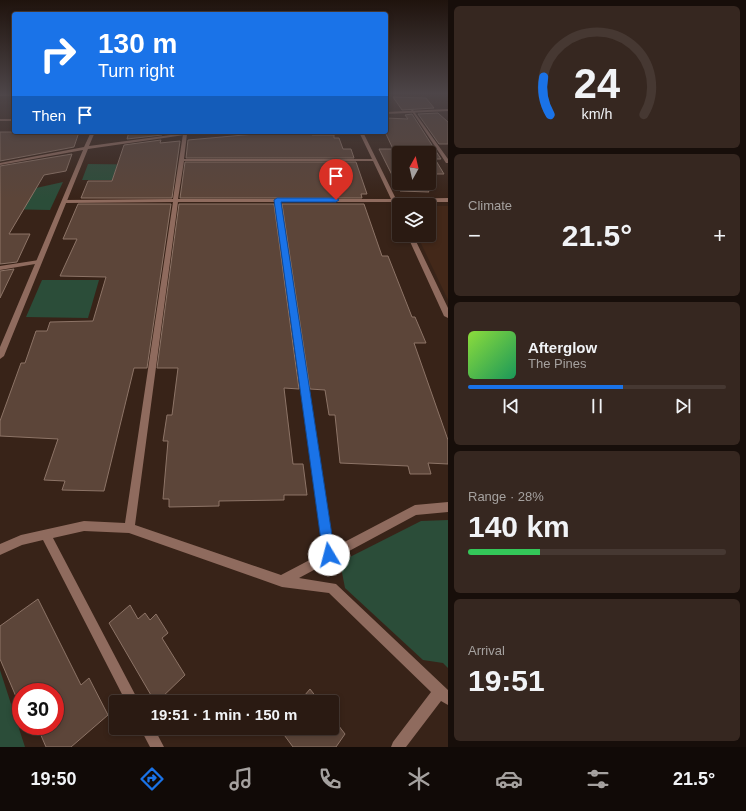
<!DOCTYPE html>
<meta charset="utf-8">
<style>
:root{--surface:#2a1a12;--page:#362720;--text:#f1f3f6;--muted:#a5a19f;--line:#463832;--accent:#1a73e8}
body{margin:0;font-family:Helvetica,sans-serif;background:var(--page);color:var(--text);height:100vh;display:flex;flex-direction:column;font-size:15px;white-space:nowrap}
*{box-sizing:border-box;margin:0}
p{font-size:13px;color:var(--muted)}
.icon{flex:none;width:22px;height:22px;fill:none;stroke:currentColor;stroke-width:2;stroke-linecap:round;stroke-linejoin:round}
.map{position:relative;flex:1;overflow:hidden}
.drawer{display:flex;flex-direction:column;gap:6px;padding:6px;background:#170e0a;width:298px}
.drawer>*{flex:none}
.banner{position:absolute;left:12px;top:12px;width:376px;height:122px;border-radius:4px;box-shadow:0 2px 6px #0003,0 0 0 1px var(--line);background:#1a73e8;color:#fff;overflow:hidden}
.needle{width:26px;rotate:8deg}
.tools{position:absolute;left:392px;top:146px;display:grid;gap:8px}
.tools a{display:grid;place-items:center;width:44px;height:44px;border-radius:4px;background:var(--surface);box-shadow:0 2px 6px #0003,0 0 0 1px var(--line);font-size:20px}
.speed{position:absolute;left:12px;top:683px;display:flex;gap:8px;font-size:20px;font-weight:700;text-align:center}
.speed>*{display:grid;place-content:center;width:52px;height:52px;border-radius:50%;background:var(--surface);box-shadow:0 2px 6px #0003,0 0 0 1px var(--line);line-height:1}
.speed .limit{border:6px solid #d22;background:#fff;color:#111}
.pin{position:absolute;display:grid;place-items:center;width:34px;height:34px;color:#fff;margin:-41px -17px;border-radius:50% 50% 50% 0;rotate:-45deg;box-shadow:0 0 4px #0007}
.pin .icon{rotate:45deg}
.me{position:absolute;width:44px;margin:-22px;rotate:352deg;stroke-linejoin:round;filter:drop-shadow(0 0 3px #0008)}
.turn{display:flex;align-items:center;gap:14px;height:84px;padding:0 20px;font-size:18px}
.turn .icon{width:52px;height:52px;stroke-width:2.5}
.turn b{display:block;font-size:28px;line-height:34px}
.then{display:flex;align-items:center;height:38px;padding:0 20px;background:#0003;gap:8px;font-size:15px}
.big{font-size:30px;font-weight:600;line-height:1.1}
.drawer .widget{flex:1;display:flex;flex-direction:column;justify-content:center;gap:6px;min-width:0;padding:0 14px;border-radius:6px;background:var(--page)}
.drawer .dial{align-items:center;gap:0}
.dial svg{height:104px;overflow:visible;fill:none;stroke:var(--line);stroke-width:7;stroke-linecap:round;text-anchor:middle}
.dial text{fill:var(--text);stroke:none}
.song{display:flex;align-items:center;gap:12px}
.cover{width:48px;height:48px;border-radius:6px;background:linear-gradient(135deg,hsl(90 70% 55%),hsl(150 70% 35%))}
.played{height:4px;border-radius:2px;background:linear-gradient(90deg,var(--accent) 60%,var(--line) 60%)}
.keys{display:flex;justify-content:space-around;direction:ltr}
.heat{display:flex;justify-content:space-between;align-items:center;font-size:22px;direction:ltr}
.charge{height:6px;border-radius:3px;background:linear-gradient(90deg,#34c759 28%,var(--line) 0)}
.trip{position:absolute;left:109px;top:695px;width:230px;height:40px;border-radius:4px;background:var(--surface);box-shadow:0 2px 6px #0003,0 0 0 1px var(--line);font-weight:600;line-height:40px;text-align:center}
.menu{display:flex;height:64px;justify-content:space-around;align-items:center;background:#110a07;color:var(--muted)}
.menu .icon{width:28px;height:28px}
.menu .current{color:var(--accent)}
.menu b{font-size:18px;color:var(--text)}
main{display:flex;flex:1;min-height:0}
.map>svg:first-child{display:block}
.built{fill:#432819}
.green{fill:#2b4d39}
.building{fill:#5c4539;stroke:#8d7467}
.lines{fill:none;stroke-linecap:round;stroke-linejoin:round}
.minor{fill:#8f6b5e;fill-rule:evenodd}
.tertiary{fill:#8f6b5e;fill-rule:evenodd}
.route{fill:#1a73e8;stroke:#114b97}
</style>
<main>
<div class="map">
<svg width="448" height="747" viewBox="0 0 448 747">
<rect width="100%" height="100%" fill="#382318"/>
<path class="built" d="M429 206H448V300L417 235H429Z"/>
<path class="green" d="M88 164 177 165 174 180H82Z
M63 182 50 210 0 209V196Z
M42 280H99L88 318 26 317Z
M448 520V668L443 663 423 660 345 588 340 562 421 521Z
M0 670 25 747H0Z"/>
<path class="building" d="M393 97 426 98 434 108 402 110Z
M438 113 448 122V144H439L418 114Z
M412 114 441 159H435L444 174H429V153H399V183H424L429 192 400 191 379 149H393L386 134V118L408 119 405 115Z
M0 132H79L74 147 0 161Z
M129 132H163L162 135 127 139Z
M255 132H311L312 135H334V138H339L343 149H351L354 158H186L188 140 255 134Z
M161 140 160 143 180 141 172 198H81L88 181H112L124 145Z
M72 154 66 171 44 175 9 234H30L17 262 0 264V166Z
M185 162H356L367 194H361L362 198H180Z
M78 204H171L147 368H134L104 491 62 490 65 481 44 480 58 439 0 436V421L21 363H25L36 331H47L50 322 93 321 106 277 60 276 77 239H63Z
M179 204H274L299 389 284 388 293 464H303L307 495H284V500L219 501V506L169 507V499H163L168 441H163L167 415H172L178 368H157Z
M282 204H364L382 256H388L412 317H415L426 343H414L448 440V464L428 463 431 474H410L408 466 340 463 335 415H329L325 390 310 389Z
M14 269 0 298V271Z
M38 599 81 685 89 678 108 715 71 747H46L37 726H55V692H21V695L17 699 0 659V626Z
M130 605 138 619 145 613 150 620 156 614 168 633 162 638 185 675 157 702H155L109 623Z
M310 689 320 702H299Z
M332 717 345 734 336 747H293L279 728H332Z"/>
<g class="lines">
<path class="minor" d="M0 94H14V96H0Z
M411 110H413L448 159V163H446Z
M0 119H14V121H0Z
M359 132H363L396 199 448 198V202H398L399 205V212L396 210 392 202H280L333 548 415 505 448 502V512L416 515 299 578 336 584 448 690V705L441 701 406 747H391L393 742 431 692 329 593 282 587 129 533 84 531 53 538 139 702H126L43 540 22 545 0 555V544L21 535 84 521 125 523 173 202 66 203 63 201 64 200 173 199 183 134 185 133 187 134 184 159H372ZM184 161H373L391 199H178ZM178 202H275L323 553 281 575 135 525Z
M407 235H413L448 308V318L444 316Z
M39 260 41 261V263L0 270V266Z
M140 728H154L164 747H150Z"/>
<path class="tertiary" d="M448 109V111L386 114V112Z
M91 132H95L89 146 193 132H205L88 149 4 356 0 359V347L83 150 0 165V163L84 147Z"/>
</g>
<linearGradient id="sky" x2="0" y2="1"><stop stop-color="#1f130d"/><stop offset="0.47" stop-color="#4d4548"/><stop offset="1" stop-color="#4d4548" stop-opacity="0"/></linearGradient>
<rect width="448" height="199" fill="url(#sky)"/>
<path class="route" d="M277 198H336L339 200 336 202H281L335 555 333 559 329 561 325 559 323 555 274 200Z"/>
</svg>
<div class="tools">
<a><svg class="needle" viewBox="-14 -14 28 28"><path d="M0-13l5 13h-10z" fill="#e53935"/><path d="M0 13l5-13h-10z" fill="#a5a19f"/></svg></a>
<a><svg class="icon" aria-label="layers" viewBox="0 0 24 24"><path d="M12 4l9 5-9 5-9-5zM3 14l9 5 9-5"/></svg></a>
</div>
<div class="speed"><div class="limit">30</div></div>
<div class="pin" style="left:336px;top:200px;background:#d93025"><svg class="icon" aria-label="arrive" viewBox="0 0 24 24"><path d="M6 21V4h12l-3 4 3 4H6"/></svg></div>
<svg class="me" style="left:329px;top:555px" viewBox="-20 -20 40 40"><circle r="19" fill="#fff"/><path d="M0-13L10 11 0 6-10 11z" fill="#1a73e8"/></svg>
<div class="trip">19:51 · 1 min · 150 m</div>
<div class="banner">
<div class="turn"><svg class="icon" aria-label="right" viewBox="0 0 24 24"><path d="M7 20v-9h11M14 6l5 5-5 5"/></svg><div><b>130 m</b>Turn right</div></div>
<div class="then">Then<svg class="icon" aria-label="arrive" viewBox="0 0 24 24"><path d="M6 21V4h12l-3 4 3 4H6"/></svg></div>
</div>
</div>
<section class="drawer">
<div class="widget dial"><svg viewBox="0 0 100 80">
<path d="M14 69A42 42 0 1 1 86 69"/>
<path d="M14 69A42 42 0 0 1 9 40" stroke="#1a73e8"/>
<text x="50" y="56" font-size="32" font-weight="700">24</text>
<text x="50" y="72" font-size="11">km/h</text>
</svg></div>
<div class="widget"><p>Climate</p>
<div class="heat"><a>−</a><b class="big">21.5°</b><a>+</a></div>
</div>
<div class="widget">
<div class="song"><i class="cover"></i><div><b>Afterglow</b><p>The Pines</p></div></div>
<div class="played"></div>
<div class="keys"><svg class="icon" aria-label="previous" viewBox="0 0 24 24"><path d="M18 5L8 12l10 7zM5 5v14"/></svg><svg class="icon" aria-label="pause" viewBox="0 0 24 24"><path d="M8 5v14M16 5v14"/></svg><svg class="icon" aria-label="next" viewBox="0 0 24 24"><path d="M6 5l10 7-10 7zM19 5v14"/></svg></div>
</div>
<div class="widget"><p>Range · 28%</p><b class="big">140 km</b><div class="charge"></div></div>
<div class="widget"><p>Arrival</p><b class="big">19:51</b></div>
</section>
</main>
<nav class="menu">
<b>19:50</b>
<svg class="icon current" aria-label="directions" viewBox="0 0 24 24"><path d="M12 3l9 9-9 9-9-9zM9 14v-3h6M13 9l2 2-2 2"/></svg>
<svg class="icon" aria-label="music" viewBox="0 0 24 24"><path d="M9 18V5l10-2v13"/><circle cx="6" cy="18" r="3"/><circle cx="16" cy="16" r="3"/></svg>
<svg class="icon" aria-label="phone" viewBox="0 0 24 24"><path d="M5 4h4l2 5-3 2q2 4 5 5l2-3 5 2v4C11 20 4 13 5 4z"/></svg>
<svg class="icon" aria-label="climate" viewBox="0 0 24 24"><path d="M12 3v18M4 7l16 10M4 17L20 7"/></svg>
<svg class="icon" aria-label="car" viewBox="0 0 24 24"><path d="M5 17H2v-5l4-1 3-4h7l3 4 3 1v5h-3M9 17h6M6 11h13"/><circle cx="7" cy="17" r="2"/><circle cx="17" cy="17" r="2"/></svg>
<svg class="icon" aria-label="filters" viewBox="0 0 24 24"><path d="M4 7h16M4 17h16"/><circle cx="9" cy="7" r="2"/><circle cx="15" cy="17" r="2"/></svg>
<b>21.5°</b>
</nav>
